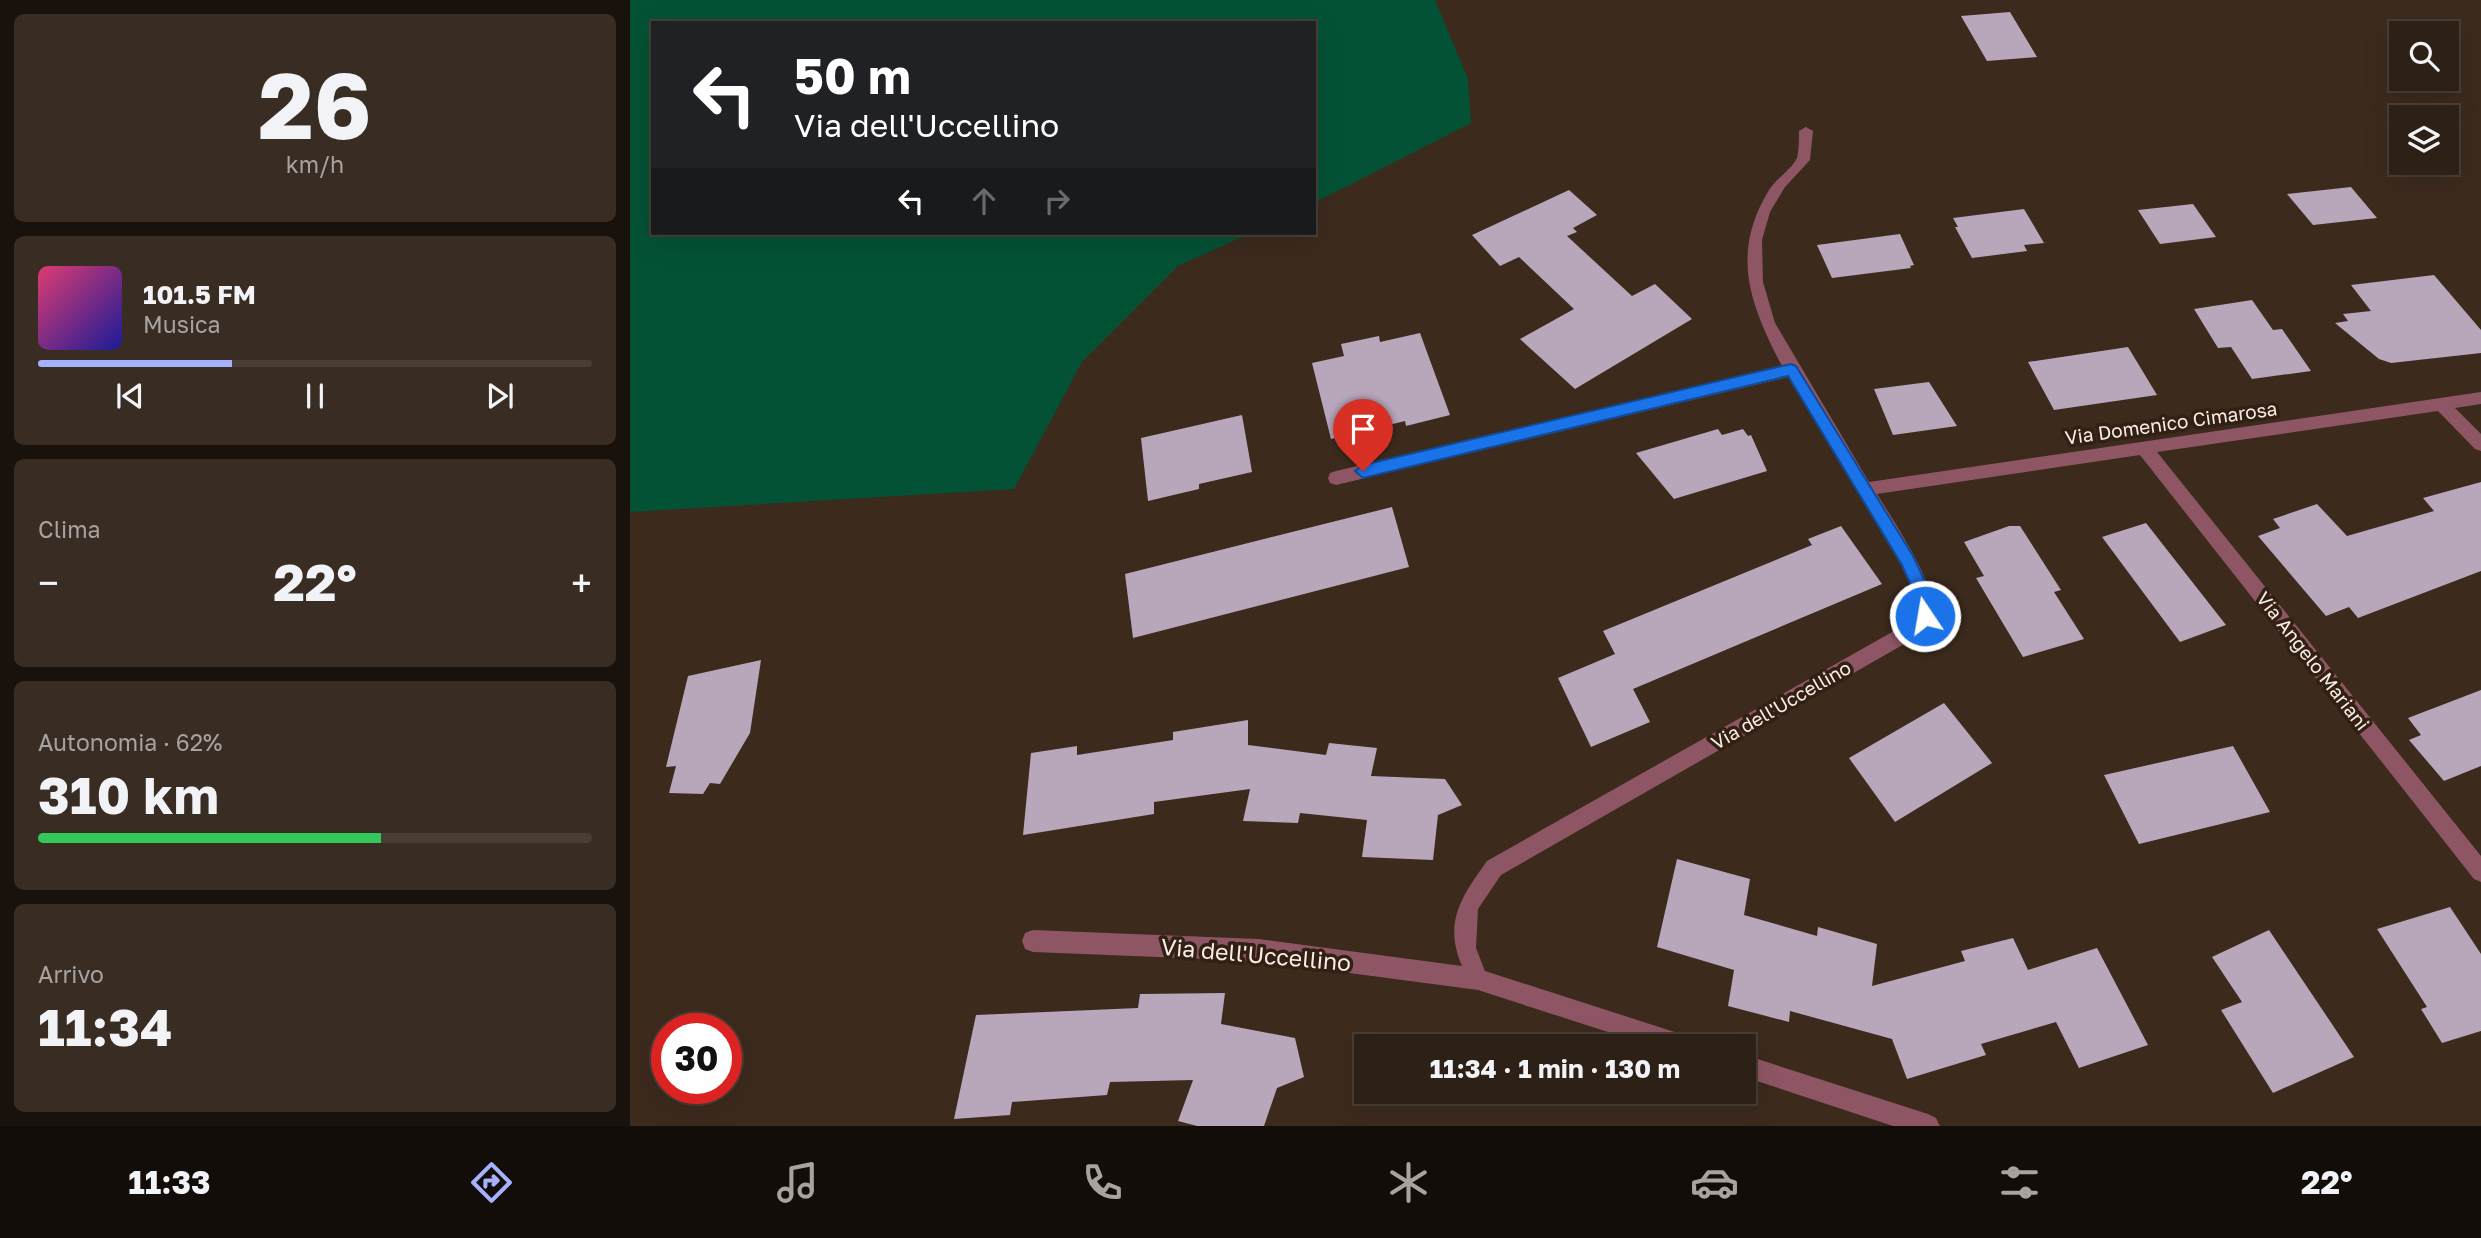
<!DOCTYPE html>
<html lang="it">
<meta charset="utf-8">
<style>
:root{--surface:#2d2016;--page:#392d23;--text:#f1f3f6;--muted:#a7a3a1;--line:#483e35;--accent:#a5b1fc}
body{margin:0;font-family:"Golos Text",sans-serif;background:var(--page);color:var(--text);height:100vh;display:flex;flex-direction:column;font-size:26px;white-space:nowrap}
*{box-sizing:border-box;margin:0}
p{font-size:23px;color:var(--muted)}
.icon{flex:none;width:38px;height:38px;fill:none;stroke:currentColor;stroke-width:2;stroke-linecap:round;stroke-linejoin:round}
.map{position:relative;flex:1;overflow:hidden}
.sheet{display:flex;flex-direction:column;gap:14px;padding:14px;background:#19120c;width:630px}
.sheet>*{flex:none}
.banner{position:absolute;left:21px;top:21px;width:665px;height:214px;border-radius:0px;box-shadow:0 7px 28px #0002,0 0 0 2px var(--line);background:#202124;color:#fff;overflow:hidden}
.tools{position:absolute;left:1759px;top:21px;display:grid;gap:14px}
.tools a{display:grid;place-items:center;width:70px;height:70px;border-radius:0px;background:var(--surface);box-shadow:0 7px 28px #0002,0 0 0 2px var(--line);font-size:35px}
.speed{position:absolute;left:21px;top:1013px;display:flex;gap:14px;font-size:35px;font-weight:700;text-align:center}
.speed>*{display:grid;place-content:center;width:91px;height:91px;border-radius:50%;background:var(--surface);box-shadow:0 7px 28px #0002,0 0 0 2px var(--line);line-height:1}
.speed .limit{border:10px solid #d22;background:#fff;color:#111}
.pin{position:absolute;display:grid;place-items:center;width:60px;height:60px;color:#fff;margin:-72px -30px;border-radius:50% 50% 50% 0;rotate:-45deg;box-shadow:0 0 7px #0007}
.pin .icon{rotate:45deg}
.me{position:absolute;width:77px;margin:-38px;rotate:348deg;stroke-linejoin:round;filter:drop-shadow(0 0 5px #0008)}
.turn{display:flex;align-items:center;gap:24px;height:147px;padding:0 28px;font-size:32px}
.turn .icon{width:91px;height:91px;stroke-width:2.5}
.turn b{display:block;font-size:49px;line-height:60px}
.lanes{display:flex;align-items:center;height:66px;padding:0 28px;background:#0003;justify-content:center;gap:35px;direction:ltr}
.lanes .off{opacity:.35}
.big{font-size:52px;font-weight:700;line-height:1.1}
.sheet .card{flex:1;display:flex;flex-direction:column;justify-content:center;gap:10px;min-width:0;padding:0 24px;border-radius:10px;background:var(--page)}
.sheet .dial{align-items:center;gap:0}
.dial b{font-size:91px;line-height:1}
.song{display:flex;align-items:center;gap:21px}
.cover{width:84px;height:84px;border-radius:10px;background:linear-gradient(135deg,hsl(340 70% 55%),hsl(240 70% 35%))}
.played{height:7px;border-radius:4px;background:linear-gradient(90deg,var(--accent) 35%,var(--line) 35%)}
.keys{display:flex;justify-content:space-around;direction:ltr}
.heat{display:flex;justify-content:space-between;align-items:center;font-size:38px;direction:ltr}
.charge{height:10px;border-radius:5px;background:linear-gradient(90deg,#34c759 62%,var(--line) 0)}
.trip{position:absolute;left:724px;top:1034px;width:402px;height:70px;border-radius:0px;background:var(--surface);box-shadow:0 7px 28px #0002,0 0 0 2px var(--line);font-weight:700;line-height:70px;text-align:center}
.tab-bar{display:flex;height:112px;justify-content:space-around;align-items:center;background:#120d09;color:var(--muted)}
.tab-bar .icon{width:49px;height:49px}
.tab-bar .on{color:var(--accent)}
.tab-bar b{font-size:32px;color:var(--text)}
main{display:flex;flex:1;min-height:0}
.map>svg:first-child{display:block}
.green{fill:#045235}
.building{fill:#b8a6bb}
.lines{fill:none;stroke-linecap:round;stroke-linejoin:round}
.minor{fill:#8e5664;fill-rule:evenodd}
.route{fill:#1a73e8;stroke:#114b97;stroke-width:2}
.labels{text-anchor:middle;stroke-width:7;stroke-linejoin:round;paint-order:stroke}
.street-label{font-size:19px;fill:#f9ede5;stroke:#312013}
.near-street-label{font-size:23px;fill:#f9ede5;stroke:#312013}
</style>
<main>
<section class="sheet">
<div class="card dial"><b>26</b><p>km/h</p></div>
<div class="card">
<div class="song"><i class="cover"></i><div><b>101.5 FM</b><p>Musica</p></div></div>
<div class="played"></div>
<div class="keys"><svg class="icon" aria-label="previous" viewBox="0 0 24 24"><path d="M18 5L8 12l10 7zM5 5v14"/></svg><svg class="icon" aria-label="pause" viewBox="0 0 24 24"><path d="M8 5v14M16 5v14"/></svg><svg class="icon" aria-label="next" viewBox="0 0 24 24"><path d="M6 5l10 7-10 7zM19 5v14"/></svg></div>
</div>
<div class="card"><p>Clima</p>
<div class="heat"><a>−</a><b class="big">22°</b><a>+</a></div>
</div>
<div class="card"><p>Autonomia · 62%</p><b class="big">310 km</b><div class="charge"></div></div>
<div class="card"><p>Arrivo</p><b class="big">11:34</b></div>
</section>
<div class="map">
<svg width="1851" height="1126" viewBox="0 0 1851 1126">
<rect width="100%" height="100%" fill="#3c2a1d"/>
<path class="green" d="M0 0H805L838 79 841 123 684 203V23H23V233H621L548 266 452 362 384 489 0 512Z"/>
<path class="building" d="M1380 12 1407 57 1357 61 1331 16Z
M1721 187 1747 218 1683 225 1657 194Z
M939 190 967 215 943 228 947 232 937 236 1002 296 1025 284 1062 319 945 389 890 339 944 309 889 257 870 266 842 235Z
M1563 204 1586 237 1530 244 1508 210Z
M1394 209 1414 243 1394 245 1397 251 1342 258 1325 227H1328L1323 218Z
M1270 234 1284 265 1280 266 1281 268 1202 278 1187 245Z
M1804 275 1851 330V353L1761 363 1749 359 1705 323 1718 321 1713 314 1741 311 1721 285Z
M1622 300 1643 330 1652 329 1681 371 1622 379 1601 347 1588 348 1564 309Z
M790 333 820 415 776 426 775 421 701 439 682 363 714 356 711 344 749 336 750 342Z
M1498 347 1527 395 1424 410 1398 362Z
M1299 382 1327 426 1263 435 1244 389Z
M612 415 622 472 569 484V489L518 501 511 438Z
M1088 429 1092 435 1113 429 1118 436 1121 435 1137 471 1044 499 1006 453Z
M1851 482V571L1728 618 1719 607 1696 616 1628 536 1650 528 1643 519 1687 504 1717 536 1804 511 1793 498Z
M762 507 779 567 503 638 495 574Z
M1516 523 1596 625 1550 642 1472 537Z
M1211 526 1252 584 1003 689 1020 722 961 747 928 678 985 654 973 631 1182 545 1178 539Z
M1379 526H1390L1431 590 1424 592 1454 639 1393 657 1346 578 1354 576 1334 542Z
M131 660 120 733 90 784 80 783 73 794 39 793 46 766 36 767 58 676Z
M1851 690V766L1814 781 1779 740 1791 735 1778 718Z
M1314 703 1362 763 1265 822 1219 758Z
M618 720V745L696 755 699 743 747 748 741 776 815 779 832 805 808 815 803 860 732 857 737 820 670 813 668 823 613 821 620 789 524 802V814L393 835 401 753 447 746V755L543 740V732Z
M1603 746 1640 812 1509 844 1474 775Z
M1047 859 1120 879 1114 915 1187 936 1188 927 1247 944 1242 986 1335 961 1331 951 1383 938 1398 970 1467 948 1518 1045 1449 1068 1426 1022 1351 1044 1356 1055 1277 1079 1262 1039 1160 1011 1159 1022 1098 1006 1104 970 1027 947Z
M1820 907 1851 954V1031L1812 1043 1791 1009 1797 1007 1747 929Z
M1639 930 1724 1057 1643 1093 1591 1010 1612 1002 1582 957Z
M595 993 591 1024 665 1038 674 1077 647 1088 634 1126H567L548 1121 563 1080 480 1082 477 1095 382 1102 380 1115 324 1119 346 1015 508 1008 510 994Z"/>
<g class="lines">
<path class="minor" d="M1176 127 1183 131 1180 160 1155 187 1140 212 1132 240 1133 282 1145 323 1239 482 1851 392V404L1825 408 1851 434V451L1845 449 1808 411 1527 452 1851 856V882L1844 879 1510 455 1247 494C1261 517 1313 594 1303 619 1299 626 1289 633 1283 639L871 875 848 909 846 948 855 971 1054 1035 1062 1038 1065 1046H1021L848 990 628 961 403 952 395 949 392 941 395 933 403 930 628 939 832 966C813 922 832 896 857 861L1271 627 1286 613 1283 592 1271 565 1158 377 706 485 700 483 698 478 700 473 706 471 1152 366C1120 305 1100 254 1139 190 1146 179 1162 169 1167 158 1169 150 1169 139 1169 131Z
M1115 1055 1298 1114 1306 1118 1310 1126H1263L1115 1077Z"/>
</g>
<path class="route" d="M1161 364 1166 366 1283 556 1300 592 1303 616 1301 621 1295 623 1289 621 1284 592 1272 565 1158 376 733 478 725 471 733 465Z"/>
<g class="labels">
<g class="street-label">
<text transform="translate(1541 423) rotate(-8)" y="7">Via Domenico Cimarosa</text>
<text transform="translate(1683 661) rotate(52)" y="7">Via Angelo Mariani</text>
<text transform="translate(1151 705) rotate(-30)" y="7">Via dell'Uccellino</text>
</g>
<g class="near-street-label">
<text transform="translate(626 955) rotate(5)" y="8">Via dell'Uccellino</text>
</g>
</g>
</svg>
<div class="tools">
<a><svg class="icon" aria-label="search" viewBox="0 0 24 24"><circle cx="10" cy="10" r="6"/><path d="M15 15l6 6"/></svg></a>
<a><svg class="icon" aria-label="layers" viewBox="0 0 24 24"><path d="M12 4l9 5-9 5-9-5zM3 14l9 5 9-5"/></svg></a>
</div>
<div class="speed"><div class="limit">30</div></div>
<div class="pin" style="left:733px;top:471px;background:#d93025"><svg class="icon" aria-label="arrive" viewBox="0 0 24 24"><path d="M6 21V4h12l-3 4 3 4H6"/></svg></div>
<svg class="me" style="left:1295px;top:616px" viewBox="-20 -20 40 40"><circle r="17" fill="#1a73e8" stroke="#fff" stroke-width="3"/><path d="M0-11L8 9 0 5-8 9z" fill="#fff"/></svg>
<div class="trip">11:34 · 1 min · 130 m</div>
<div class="banner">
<div class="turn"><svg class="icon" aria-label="left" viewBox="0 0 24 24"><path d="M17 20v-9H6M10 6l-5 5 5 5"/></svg><div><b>50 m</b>Via dell'Uccellino</div></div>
<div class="lanes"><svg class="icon" aria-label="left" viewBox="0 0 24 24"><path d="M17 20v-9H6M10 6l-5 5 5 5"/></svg><svg class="icon off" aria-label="ahead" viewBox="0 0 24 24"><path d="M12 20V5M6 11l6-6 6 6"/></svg><svg class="icon off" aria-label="right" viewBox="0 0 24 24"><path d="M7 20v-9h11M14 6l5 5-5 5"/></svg></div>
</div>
</div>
</main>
<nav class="tab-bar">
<b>11:33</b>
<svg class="icon on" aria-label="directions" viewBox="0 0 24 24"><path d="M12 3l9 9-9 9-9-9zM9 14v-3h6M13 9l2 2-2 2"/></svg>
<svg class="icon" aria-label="music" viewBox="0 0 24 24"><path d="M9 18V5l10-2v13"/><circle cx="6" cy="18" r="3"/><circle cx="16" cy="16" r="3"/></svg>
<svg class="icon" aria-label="phone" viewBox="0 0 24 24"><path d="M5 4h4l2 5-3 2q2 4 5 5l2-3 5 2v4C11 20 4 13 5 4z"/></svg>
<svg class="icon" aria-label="climate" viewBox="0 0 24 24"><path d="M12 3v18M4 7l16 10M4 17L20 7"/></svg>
<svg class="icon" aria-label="car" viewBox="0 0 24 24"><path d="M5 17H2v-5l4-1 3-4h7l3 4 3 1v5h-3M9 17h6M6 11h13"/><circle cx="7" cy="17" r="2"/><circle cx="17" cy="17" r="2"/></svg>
<svg class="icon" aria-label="filters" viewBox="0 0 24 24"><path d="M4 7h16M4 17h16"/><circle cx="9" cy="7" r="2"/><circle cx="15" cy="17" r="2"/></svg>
<b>22°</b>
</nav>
